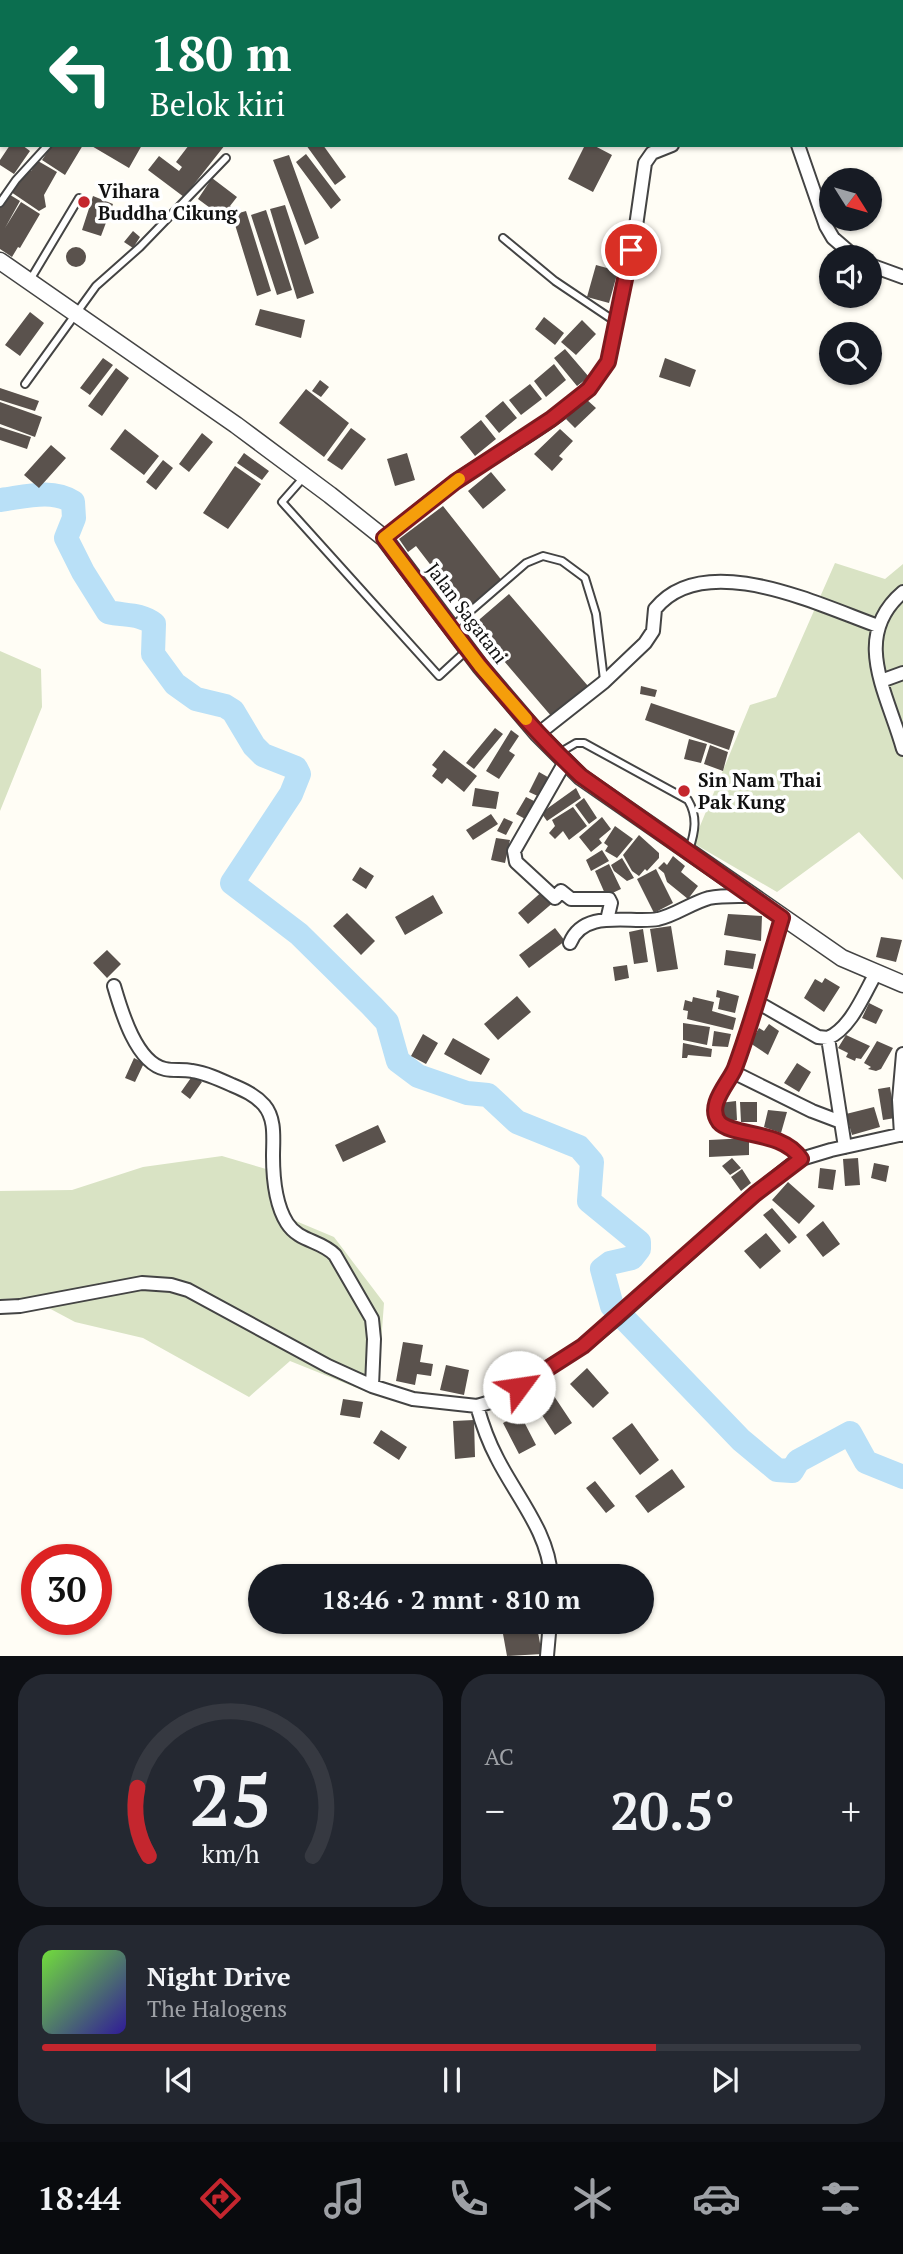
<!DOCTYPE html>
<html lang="id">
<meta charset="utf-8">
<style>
:root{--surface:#171b24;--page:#242831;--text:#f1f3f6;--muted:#9ea1a6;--line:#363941;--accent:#c4262e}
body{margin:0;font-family:"PT Serif",serif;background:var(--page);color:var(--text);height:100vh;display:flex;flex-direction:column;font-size:26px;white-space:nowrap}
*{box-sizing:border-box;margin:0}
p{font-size:23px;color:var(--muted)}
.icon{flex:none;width:38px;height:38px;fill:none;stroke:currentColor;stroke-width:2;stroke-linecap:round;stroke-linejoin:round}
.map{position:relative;height:1656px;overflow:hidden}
.details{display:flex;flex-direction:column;gap:18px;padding:18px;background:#0d0f14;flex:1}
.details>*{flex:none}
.hud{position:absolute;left:0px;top:0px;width:903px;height:147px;box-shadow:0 2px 5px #0004;background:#0b6e4f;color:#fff;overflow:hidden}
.needle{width:46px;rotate:127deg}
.tools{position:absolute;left:819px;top:168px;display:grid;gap:14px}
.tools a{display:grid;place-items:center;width:63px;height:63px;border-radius:50%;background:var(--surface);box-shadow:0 2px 5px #0004;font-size:35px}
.speed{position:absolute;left:21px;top:1544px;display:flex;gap:14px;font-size:35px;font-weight:700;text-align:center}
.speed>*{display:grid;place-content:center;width:91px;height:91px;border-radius:50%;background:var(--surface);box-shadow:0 2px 5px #0004;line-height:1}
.speed .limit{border:10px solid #d22;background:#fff;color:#111}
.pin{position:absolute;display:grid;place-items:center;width:60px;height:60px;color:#fff;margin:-30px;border:4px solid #fff;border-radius:50%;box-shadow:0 2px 7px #0007}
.me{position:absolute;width:77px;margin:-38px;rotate:59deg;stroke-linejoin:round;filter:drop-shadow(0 0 5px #0008)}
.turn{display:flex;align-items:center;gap:24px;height:147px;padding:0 35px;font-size:32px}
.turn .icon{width:91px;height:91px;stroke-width:2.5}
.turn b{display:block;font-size:49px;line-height:60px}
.big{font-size:52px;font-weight:700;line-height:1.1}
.details .tile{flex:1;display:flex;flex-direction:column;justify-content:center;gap:10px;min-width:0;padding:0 24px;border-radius:28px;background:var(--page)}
.details .dial{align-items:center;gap:0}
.dial svg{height:182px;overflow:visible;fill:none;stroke:var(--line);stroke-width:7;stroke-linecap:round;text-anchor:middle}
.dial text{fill:var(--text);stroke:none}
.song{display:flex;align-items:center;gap:21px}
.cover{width:84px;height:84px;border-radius:10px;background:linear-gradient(135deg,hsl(100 70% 55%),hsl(250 70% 35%))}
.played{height:7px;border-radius:4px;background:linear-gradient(90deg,var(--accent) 75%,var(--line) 75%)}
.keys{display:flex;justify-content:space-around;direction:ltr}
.heat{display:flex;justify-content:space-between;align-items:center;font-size:38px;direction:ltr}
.details .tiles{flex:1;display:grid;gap:18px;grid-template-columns:1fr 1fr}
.tile:last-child{grid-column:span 2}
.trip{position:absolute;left:248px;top:1564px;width:406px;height:70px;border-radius:35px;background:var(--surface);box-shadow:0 2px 5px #0004;font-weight:700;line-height:70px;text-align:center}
.menu{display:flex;height:112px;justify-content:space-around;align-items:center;background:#090b0e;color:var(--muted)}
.menu .icon{width:49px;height:49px}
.menu .selected{color:var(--accent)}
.menu b{font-size:32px;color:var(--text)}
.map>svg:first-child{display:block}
.cemetery{fill:#d9e3c4}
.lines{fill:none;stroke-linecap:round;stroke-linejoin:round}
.river{stroke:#b9e0f7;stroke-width:24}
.building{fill:#5a524d}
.service-casing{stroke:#444;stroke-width:10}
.minor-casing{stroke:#444;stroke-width:16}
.tertiary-casing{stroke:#444;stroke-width:19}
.service{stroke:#fff;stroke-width:6}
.minor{stroke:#fff;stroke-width:12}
.tertiary{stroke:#fff;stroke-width:16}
.route-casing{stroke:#7f191e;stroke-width:18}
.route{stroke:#c4262e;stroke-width:12}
.slow{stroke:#f59e0b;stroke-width:12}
.poi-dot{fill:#c4262e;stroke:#fff;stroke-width:2.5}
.labels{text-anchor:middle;stroke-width:7;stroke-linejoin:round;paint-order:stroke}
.poi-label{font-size:19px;font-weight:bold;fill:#111;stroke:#fff;text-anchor:start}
.street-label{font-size:19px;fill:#111;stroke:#fff}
</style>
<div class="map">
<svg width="903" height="1656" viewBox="0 0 903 1656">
<rect width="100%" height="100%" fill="#fffdf5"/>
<path class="cemetery" d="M835 563 885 579 903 564V880L859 832 777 892 693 843 750 705 776 697Z
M0 651 41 669 42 707 0 811Z
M222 1156 273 1171 291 1219 334 1237 384 1303 377 1396 290 1361 249 1397 143 1338 75 1322 30 1298 0 1299V1191L72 1190 143 1167Z"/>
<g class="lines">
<path class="river" d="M0 500C24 497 52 488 73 502L74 518 66 538 83 572 108 612C124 616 140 613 154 624L153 654 175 684 196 699 225 706 233 711 254 746 263 755 296 768 299 774 291 794 232 883 299 934 372 1006 387 1022 398 1061 418 1076 467 1093 488 1095 517 1122 579 1147 592 1162 589 1201 639 1242V1249L632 1258 610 1263 602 1269 612 1306 741 1440 777 1470 792 1471 798 1461 850 1433 866 1462 903 1477"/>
</g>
<path class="building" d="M10 145H22L30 151 14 174 0 165V160Z
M52 145H83L65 175 42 160Z
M90 145H142L129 168Z
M189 145H225L184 197 148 170 159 156 179 171 182 167 176 162Z
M306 145H323L346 177 335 185Z
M585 145H593L612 155 593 192 568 179Z
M306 154 341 200 331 209 296 162Z
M289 155 319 238 305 245 273 160Z
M38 161 57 172 44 195 46 207 39 211 11 192 25 171H31Z
M212 178 237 197 230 206 233 209 225 219 198 199Z
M7 193 20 201 5 228 21 202 40 214 20 248 18 247 12 257 0 249V206Z
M93 196 113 204 101 236 82 230Z
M285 205 314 293 297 299 270 209Z
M266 210 292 290 277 295 251 215Z
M246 211 271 291 257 296 232 215Z
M133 231 140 237 133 248 124 242Z
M66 257a10 10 0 1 1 20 0a10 10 0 1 1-20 0Z
M596 265 618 271 609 303 587 297Z
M260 309 305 320 301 338 255 325Z
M30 312 44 323 20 356 5 345Z
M544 317 564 333 555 345 535 329Z
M582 320 596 334 576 355 561 342Z
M565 349 589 377 577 386 554 358Z
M103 358 113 365 90 395 80 388Z
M665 358 696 370 690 387 659 377Z
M554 364 566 380 546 397 534 381Z
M116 368 129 378 102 416 88 406Z
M320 380 329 387 321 397 312 391Z
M530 384 542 399 521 415 509 400Z
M0 388 39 401 35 411 0 400Z
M306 389 349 423 324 457 279 423Z
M586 399 596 408 575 428 566 419Z
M503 401 517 418 499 433 485 416Z
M0 402 42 417 35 437 0 424Z
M481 420 496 439 475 456 460 437Z
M0 427 31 437 27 449 0 440Z
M351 428 366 439 342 470 327 460Z
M125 429 159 456 144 475 110 449Z
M560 429 573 441 559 456 563 459 552 471 534 454Z
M202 433 213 442 189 472 179 464Z
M51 445 66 458 39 488 24 475Z
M244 453 269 471 262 480 237 463Z
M407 453 415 480 395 486 387 459Z
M163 460 173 468 156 490 146 482Z
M235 466 261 484 228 529 203 513Z
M491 472 506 490 483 509 468 491Z
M443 506 503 582 466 611 416 546 408 552 399 539Z
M509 594 588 686 552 717 473 625Z
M641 686 657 690 655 697 640 694Z
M651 703 735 731 729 750 645 720Z
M495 728 503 734 474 769 466 763Z
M511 730 519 736 509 751 515 755 499 779 486 771Z
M689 739 707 744 701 763 684 759Z
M710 745 728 752 723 771 704 764Z
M444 750 477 776 464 792 447 778 442 784 432 776 437 769 432 765Z
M539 772 553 780 542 798 529 792Z
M475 788 499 792 496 809 472 806Z
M576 788 581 798 547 821 542 814 548 808Z
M526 797 538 803 527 820 516 814Z
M584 798 597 818 589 824 575 805Z
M573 807 587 826 569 840 563 831 555 839 549 833 555 826 552 820Z
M491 814 498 824 473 840 466 830Z
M602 817 611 829 599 839 602 843 591 852 579 837Z
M504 818 513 822 506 835 497 831Z
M615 826 633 839 617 858 605 851 608 846 604 843Z
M639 835 659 853V858L647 871 645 869 639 876 632 871 623 855Z
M496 838 510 840 505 863 491 860Z
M602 850 609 861 591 871 586 860Z
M673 856 685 866 681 872 698 886 688 899 667 882 664 873 658 868 664 862 667 865Z
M622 858 634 878 627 881 614 871 611 865Z
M609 864 621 889 606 896 595 871Z
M360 867 374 876 366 889 352 880Z
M656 869 673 903 654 913 637 879Z
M545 889 555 901 528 924 518 913Z
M433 895 443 913 405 935 395 917Z
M347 913 375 941 361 955 333 926Z
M728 914 762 916 761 941 724 935Z
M671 926 678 969 657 972 650 929Z
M555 928 565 941 529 968 519 955Z
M643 929 648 962 634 964 629 932Z
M881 937 902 940 896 962 876 957Z
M107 950 121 964 107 978 93 963Z
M726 950 756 954 753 969 724 965Z
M627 965 629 978 615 981 613 967Z
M825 978 840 987 824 1012 804 998 815 979 822 983Z
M717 990 739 996 735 1013 718 1009 720 998 716 997Z
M517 996 531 1012 498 1040 484 1024Z
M693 997 714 1002 712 1011 736 1018 733 1030 687 1019 688 1011 683 1010 685 1000 692 1002Z
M869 1003 883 1010 876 1024 862 1018Z
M683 1023 710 1027 707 1045 683 1040Z
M769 1024 779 1031 768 1055 750 1043 759 1028 764 1031Z
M714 1031 731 1034 728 1047 712 1046Z
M423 1034 438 1043 426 1064 411 1056Z
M846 1035 870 1046 861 1059 856 1058 855 1061 846 1057 848 1053 838 1048Z
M453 1038 490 1059 481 1075 444 1054Z
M877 1041 893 1048 881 1069 876 1071 868 1069 871 1067 864 1063Z
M683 1043 712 1049 711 1057 688 1055 687 1058H682Z
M134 1058 144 1063 135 1082 125 1078Z
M797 1063 811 1072 799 1092 784 1083Z
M193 1075 202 1082 190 1099 181 1092Z
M890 1087 895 1118 883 1120 878 1089Z
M736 1101 737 1120 721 1122 720 1103Z
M740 1102H757V1122H741Z
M874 1107 880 1127 852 1135 846 1114Z
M768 1110 787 1112 781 1133 764 1127Z
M378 1125 386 1142 343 1162 335 1145Z
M749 1138V1155L709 1157V1140Z
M732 1158 741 1168 730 1175 722 1166Z
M858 1158 860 1185 845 1186 843 1159Z
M874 1163 889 1166 886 1182 871 1178Z
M820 1168 836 1170 833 1190 818 1188Z
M742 1169 751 1183 741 1191 731 1177Z
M788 1182 815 1206 799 1224 772 1200Z
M772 1208 797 1237 789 1244 763 1215Z
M823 1221 840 1244 823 1257 806 1235Z
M766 1233 781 1251 760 1269 744 1251Z
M403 1342 423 1345 420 1362 433 1364 431 1376 417 1374 415 1385 396 1381Z
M446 1365 469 1370 464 1395 440 1390Z
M587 1368 609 1393 593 1408 570 1384Z
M544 1381 572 1423 555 1435 527 1392Z
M343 1399 363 1402 360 1418 340 1415Z
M520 1414 536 1445 519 1454 503 1423Z
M474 1420 475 1457 455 1459 453 1421Z
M632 1423 659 1460 640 1475 612 1438Z
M381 1430 407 1447 399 1460 373 1443Z
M672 1469 685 1487 648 1513 635 1496Z
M595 1481 615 1506 606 1513 586 1488Z
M537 1627 542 1654 507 1656 503 1634Z"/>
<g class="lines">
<g class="service-casing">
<path id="service" d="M0 203 16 180 48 145
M503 238 555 281 616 322
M30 280 79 198
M25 384 96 286 140 247 226 158
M304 477 282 502 439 676 466 651
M452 627 526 563 543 556 562 561 585 578 596 614 604 680
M559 753 576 743H584L688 800C698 817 695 832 689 850"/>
</g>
<g class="minor-casing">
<path id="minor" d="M745 0V2
M798 145 826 226 833 238 855 257
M870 265 903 277
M384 538C408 519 431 499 456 481 507 445 575 417 608 362L636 226 645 163 652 153 672 145
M903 592C850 637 888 694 903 749
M881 681 903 673
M538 734 604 682 645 643 653 631 655 609C704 548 819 605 878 626
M565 762 514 851 516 862 555 898 561 891 571 899H609L611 903 607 920
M782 918C767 968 753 1019 735 1068 729 1083 706 1105 720 1122 732 1137 783 1130 801 1159
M570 943C584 908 631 924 658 919 676 915 691 903 709 898 723 895 738 896 753 896
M114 986C121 1010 136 1063 165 1069 174 1071 183 1069 192 1071 206 1073 219 1079 232 1085 244 1090 255 1095 264 1105 276 1119 273 1139 273 1156 273 1178 275 1204 287 1223 299 1242 321 1240 335 1255L372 1319 374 1339 372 1386
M757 1002 818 1037 828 1038C851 1028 864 994 876 973
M828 1038 845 1147
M733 1072 812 1111 841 1122
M901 1135 899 1100 903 1054
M0 1307 20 1306 142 1283 171 1285 188 1290 328 1366 372 1386 413 1399 477 1406 497 1400 583 1346 617 1318 755 1194 791 1165 801 1159 831 1150 903 1134
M477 1406C482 1424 488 1441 497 1458 516 1496 549 1533 551 1577
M547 1656 550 1622"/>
</g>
<g class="tertiary-casing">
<path id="tertiary" d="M0 261 236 425 330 495 384 538 480 666 538 734 581 777 842 958 903 984"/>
</g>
<use href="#service" class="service"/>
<use href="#minor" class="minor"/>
<use href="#tertiary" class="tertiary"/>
</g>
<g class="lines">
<g class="route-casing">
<path id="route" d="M519 1387 583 1346 755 1194 801 1159C783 1130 732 1137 719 1122 706 1105 729 1083 735 1068 753 1019 767 968 782 918L581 776C506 706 445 621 384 538L455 482 551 419 589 389 608 362 631 250"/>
</g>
<use href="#route" class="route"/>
<path class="slow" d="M459 479 384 538 480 666 526 719"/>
</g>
<g class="poi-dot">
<circle cx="84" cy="202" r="7"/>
<circle cx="684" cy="791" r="7"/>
</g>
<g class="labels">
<g class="poi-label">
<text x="98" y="198">Vihara<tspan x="98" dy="22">Buddha Cikung</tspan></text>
<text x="698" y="787">Sin Nam Thai<tspan x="698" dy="22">Pak Kung</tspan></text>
</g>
<g class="street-label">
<text transform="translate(467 613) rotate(53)" y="7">Jalan Sagatani</text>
</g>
</g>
</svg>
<div class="tools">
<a><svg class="needle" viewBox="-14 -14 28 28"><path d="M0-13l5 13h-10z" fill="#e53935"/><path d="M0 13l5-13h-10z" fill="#9ea1a6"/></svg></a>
<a><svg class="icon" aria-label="sound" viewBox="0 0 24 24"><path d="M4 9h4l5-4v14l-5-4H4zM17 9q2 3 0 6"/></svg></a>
<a><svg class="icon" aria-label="search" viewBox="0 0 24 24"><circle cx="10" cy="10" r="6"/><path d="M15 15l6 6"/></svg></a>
</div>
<div class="speed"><div class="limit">30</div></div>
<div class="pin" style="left:631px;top:250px;background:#d93025"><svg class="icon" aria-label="arrive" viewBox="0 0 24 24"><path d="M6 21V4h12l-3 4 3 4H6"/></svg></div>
<svg class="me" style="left:519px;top:1387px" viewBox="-20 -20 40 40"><circle r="19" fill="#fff"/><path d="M0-13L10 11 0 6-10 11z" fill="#c4262e"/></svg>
<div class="trip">18:46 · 2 mnt · 810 m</div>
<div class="hud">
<div class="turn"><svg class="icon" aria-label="left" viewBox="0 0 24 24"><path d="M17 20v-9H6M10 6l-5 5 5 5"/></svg><div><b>180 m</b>Belok kiri</div></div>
</div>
</div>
<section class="details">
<div class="tiles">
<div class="tile dial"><svg viewBox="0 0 100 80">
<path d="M14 69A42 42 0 1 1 86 69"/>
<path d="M14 69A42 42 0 0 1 9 39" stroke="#c4262e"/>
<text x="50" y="56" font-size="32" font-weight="700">25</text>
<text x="50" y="72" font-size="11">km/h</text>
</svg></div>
<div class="tile"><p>AC</p>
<div class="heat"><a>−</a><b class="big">20.5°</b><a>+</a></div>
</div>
<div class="tile">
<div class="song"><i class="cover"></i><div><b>Night Drive</b><p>The Halogens</p></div></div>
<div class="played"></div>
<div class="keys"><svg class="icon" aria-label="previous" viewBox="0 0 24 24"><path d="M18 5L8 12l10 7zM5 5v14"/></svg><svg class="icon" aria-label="pause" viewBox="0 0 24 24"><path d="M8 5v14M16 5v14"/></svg><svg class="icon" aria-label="next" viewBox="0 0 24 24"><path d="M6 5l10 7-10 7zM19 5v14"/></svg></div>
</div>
</div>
</section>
<nav class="menu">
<b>18:44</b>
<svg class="icon selected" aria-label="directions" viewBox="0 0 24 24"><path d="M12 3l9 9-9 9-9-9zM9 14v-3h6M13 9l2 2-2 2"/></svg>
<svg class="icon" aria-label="music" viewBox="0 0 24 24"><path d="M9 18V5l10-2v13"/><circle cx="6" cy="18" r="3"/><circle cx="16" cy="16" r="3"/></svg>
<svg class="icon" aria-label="phone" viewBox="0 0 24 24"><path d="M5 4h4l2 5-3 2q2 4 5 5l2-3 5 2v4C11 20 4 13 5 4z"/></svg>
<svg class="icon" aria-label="climate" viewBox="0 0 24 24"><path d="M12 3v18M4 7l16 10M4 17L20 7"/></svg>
<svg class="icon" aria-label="car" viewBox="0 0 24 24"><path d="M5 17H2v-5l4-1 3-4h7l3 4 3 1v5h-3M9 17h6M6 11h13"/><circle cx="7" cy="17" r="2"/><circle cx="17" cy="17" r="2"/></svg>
<svg class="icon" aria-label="filters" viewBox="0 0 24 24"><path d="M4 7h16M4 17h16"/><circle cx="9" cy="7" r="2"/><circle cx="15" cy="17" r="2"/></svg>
</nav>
